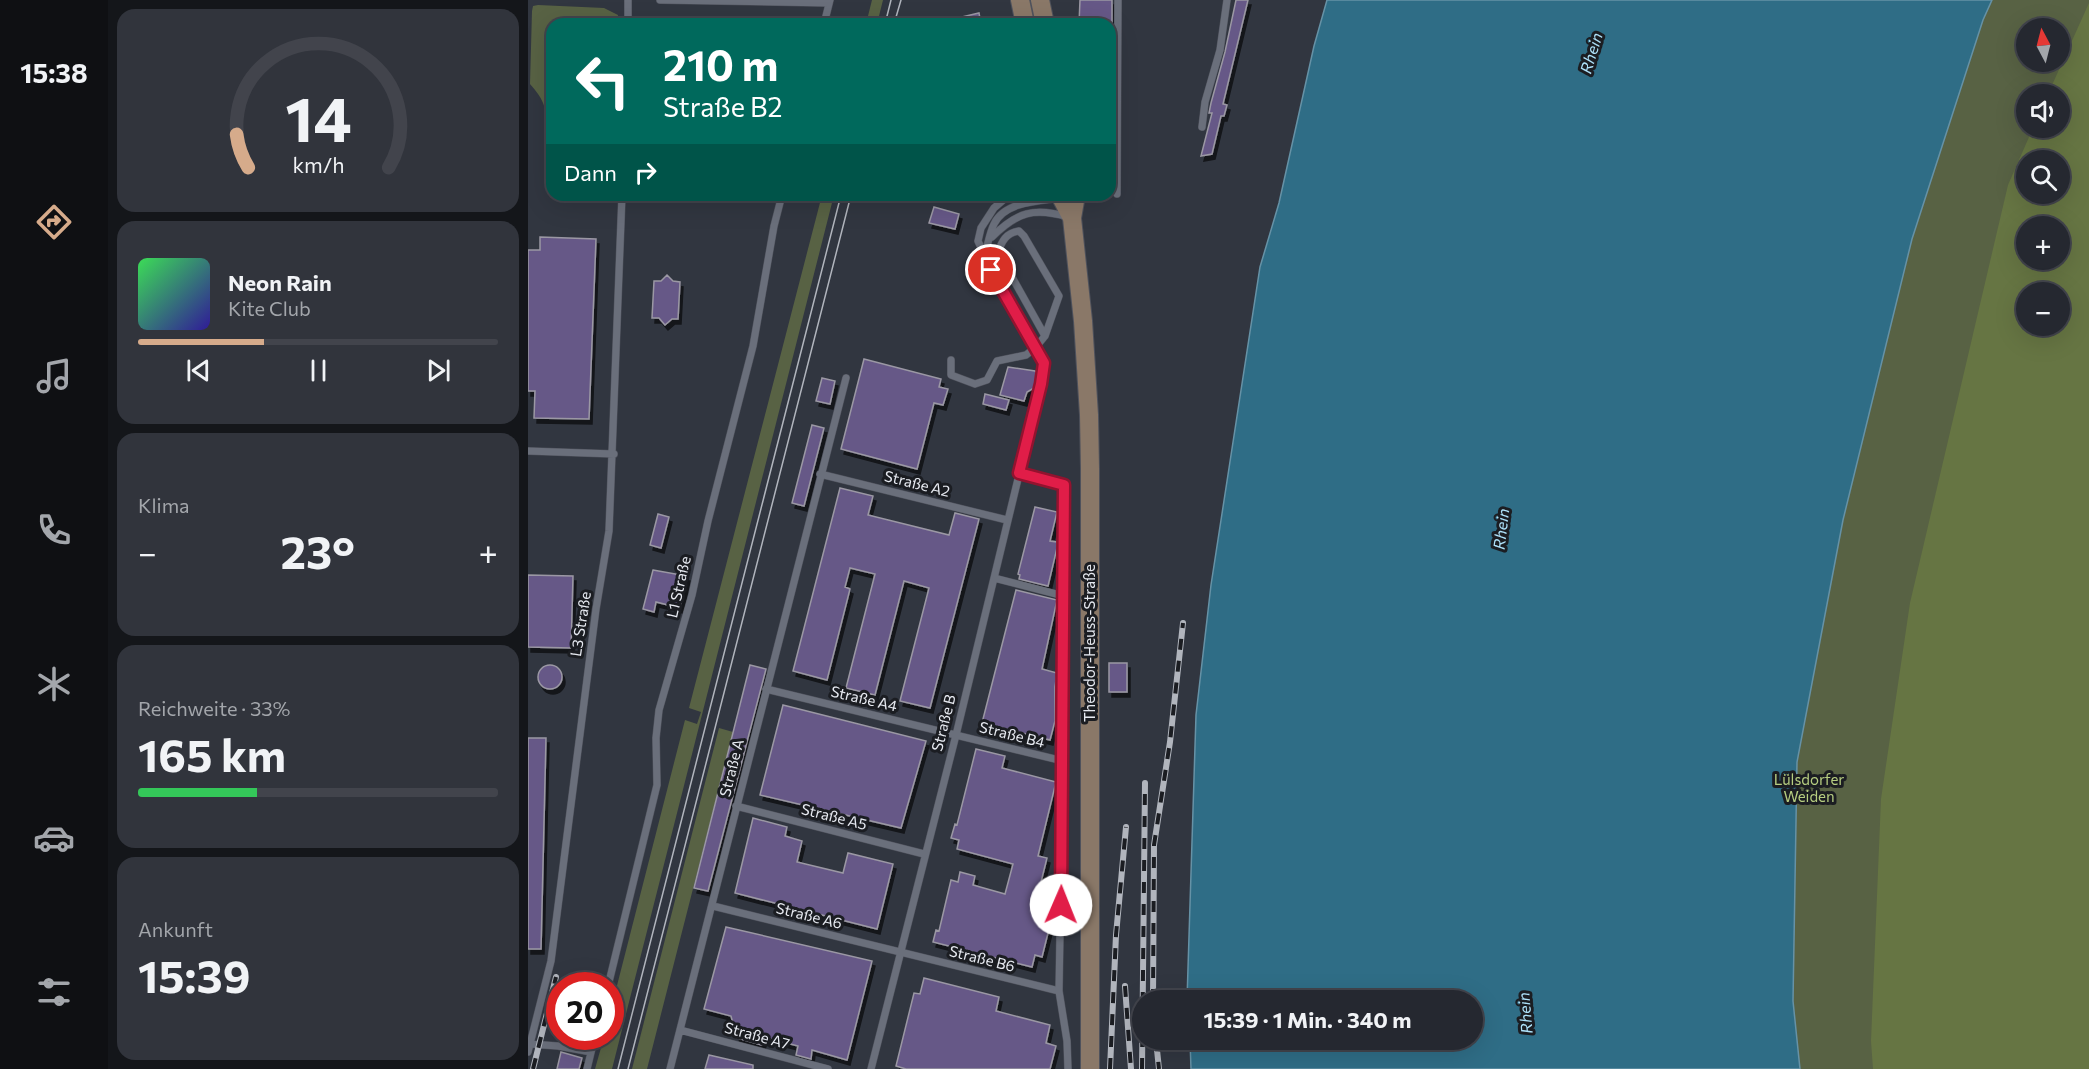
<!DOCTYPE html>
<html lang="de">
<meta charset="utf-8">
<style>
:root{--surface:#252830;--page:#31343c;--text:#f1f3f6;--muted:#a3a6ab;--line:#42444c;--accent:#d6ab8b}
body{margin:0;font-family:Commissioner,sans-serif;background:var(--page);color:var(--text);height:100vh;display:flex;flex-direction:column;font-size:22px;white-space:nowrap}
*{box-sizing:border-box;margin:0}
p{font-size:20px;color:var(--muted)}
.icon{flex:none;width:33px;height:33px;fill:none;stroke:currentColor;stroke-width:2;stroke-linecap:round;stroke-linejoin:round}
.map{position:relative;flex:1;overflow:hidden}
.drawer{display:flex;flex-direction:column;gap:9px;padding:9px;background:#14161a;width:420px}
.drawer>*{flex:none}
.hud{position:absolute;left:18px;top:18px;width:570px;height:183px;border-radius:18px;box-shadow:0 6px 24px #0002,0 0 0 2px var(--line);background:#00695c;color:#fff;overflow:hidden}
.needle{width:39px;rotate:353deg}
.tools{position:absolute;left:1488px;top:18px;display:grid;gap:12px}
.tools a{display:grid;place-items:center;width:54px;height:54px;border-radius:50%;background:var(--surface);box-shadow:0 6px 24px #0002,0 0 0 2px var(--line);font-size:30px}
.speed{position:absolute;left:18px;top:972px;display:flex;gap:12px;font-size:30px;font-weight:700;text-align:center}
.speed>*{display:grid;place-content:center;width:78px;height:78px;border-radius:50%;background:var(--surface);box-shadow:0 6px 24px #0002,0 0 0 2px var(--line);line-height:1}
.speed .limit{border:9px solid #d22;background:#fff;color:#111}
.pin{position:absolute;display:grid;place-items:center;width:51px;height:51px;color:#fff;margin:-26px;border:3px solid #fff;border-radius:50%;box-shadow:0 2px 6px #0007}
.me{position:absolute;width:66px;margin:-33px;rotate:1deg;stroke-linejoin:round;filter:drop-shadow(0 0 4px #0008)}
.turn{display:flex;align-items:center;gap:21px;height:126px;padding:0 18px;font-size:27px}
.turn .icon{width:78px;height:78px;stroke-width:2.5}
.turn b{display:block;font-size:42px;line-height:51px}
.then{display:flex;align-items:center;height:57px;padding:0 18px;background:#0003;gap:12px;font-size:22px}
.big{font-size:45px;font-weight:700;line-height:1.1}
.drawer .card{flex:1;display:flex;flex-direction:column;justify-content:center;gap:9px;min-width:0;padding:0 21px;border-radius:18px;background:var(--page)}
.drawer .dial{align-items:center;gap:0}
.dial svg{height:156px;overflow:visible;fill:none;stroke:var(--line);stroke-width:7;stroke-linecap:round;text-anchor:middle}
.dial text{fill:var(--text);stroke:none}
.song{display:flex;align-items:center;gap:18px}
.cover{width:72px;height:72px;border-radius:9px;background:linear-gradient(135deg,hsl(130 70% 55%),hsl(250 70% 35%))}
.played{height:6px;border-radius:3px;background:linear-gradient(90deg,var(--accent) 35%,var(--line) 35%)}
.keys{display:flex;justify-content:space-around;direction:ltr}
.heat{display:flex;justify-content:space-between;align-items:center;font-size:33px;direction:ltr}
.charge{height:9px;border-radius:4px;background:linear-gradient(90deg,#34c759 33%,var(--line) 0)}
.trip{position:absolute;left:604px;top:990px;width:351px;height:60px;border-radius:30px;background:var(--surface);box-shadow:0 6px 24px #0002,0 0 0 2px var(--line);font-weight:700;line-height:60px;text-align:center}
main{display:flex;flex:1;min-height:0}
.dock{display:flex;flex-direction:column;width:108px;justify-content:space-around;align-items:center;background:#0f1013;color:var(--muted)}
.dock .icon{width:42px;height:42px}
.dock .active{color:var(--accent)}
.dock b{font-size:27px;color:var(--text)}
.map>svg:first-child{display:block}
.green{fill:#586244;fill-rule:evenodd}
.forest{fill:#667543;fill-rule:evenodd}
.water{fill:#2f6d86;stroke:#6692a6;stroke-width:1.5}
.building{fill:#665887;stroke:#9b98a4;stroke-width:1.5;filter:url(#shadow)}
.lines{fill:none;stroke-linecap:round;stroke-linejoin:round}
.lane-casing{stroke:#4f525c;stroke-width:8}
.secondary-casing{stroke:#4f525c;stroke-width:20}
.lane{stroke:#6a6f7b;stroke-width:7}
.secondary{stroke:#8a7868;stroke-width:18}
.tram{stroke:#b1b5bd;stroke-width:1.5}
.rail-casing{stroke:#b1b5bd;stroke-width:6}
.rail{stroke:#1b1d22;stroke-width:4;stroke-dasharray:11;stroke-linecap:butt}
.route-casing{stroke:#92132f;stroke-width:15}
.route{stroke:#e11d48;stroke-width:10}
.labels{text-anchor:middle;stroke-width:6;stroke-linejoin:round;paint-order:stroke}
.street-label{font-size:15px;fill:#e7eaf1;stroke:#1b1d22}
.park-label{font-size:15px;fill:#b6cd80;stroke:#1b1d22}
.water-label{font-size:16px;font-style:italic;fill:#aee2fa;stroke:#1b1d22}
</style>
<main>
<nav class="dock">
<b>15:38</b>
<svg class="icon active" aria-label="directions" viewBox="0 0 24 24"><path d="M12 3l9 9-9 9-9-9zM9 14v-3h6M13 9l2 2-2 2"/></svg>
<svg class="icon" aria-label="music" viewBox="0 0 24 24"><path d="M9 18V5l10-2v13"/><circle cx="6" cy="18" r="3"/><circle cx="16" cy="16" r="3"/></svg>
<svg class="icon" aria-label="phone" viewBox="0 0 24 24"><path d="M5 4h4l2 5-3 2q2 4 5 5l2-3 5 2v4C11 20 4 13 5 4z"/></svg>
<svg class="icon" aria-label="climate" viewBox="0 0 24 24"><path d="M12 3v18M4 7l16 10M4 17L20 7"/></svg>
<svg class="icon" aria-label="car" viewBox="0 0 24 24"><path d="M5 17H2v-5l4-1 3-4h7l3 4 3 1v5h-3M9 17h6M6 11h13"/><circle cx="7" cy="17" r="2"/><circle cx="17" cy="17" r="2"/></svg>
<svg class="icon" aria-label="filters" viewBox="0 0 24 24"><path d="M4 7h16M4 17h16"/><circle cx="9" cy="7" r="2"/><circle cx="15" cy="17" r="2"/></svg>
</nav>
<section class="drawer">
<div class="card dial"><svg viewBox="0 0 100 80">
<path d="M14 69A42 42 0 1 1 86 69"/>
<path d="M14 69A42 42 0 0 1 8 52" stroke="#d6ab8b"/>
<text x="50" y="56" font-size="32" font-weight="700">14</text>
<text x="50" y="72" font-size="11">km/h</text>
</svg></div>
<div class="card">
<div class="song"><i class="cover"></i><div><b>Neon Rain</b><p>Kite Club</p></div></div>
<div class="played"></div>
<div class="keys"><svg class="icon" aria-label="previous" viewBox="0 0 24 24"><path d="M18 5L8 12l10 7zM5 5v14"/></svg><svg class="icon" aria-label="pause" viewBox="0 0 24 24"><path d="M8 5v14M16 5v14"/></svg><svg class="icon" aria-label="next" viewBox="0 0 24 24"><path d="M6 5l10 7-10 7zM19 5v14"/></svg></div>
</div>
<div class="card"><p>Klima</p>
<div class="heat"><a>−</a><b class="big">23°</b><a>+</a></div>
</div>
<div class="card"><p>Reichweite · 33%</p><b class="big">165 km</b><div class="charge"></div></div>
<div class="card"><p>Ankunft</p><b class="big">15:39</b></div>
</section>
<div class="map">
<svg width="1561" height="1069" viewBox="0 0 1561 1069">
<defs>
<filter id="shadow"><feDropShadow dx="3" dy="5" stdDeviation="0" flood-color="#0009"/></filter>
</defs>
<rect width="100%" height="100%" fill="#313640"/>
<path class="green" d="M344 0H355L349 24H338Z
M1227 0H1561V1069H989ZM1498 28H1532V62H1498ZM1498 94H1532V128H1498ZM1498 160H1532V194H1498ZM1498 226H1532V260H1498ZM1498 292H1532V326H1498Z
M10 5 76 8 90 15 89 24H24V140H17C18 113 21 105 2 84L4 11 5 6Z
M294 195H306L84 1069H67L76 1037 82 1036 83 1009 157 720 169 724 173 712 161 708Z
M191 728 205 732 119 1069H104Z"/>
<path class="forest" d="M1561 3V1069H1345L1343 1041 1353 799 1382 603 1480 185 1505 128H1532V94H1520ZM1498 160H1532V194H1498ZM1498 226H1532V260H1498ZM1498 292H1532V326H1498Z"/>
<path class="water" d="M799 0H1464L1455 20 1384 239 1315 520 1269 762 1265 1001 1272 1069H663L662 1040H945V1000H659L668 715 683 585 732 267 751 203 786 46Z"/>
<path class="building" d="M552 0H584V24H551Z
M708 0H720L695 104 699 105 696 116H693L684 154 673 156 684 113H681L683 103 697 52Z
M451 13 453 24H422L421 20Z
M406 207 431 214 427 229 401 223Z
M12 237 68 239 61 419 6 418 7 391H0V250H12Z
M139 275 145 281 152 282 150 319H144L137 325 131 318H124L126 281H133Z
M336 359 413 379 411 387 420 389 415 405 406 403 389 469 313 449Z
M480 367 507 371 509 375 506 388 499 392 496 401 472 395Z
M294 378 307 381 302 404 288 401Z
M457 394 481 400 478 410 455 404Z
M284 425 296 428 276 506 264 503Z
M312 488 345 496 340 515 421 535 427 513 451 519 402 708 372 701 401 588 376 581 347 695 318 688 347 574 322 568 317 587 322 589 299 680 265 671Z
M507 507 529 512 522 541 529 542V548L520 586 491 579 492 575 490 574Z
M130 514 141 517 133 548 122 545Z
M125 570 159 576 152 608 128 602 126 612 115 609Z
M0 575 45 576 43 648 0 647Z
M488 590 529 600 514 669 529 673 527 687V721L522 740 454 723Z
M581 663H599V692H581Z
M222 665 238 669 180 891 166 888Z
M10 677a12 12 0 1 1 24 0a12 12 0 1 1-24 0Z
M255 705 398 741 373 828 232 795Z
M0 738H18L13 949H0Z
M448 749 477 756 474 768 528 782 510 856 519 858 510 894 522 897 517 916 524 917 514 957 507 955 504 967 405 942 408 930 411 931 423 880 430 882 432 872 447 876 445 885 477 894 485 864 429 849 431 840 423 838 427 824 429 825Z
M225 818 259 827 257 836 274 841 269 862 315 873 320 853 365 864 349 929 207 893Z
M198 927 344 961 319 1060 284 1050 283 1059 268 1055 270 1046 236 1037 234 1045 209 1038 203 1016 176 1009Z
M396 978 471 997 468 1011 522 1025 518 1043 528 1046 522 1069H378L368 1066 386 993 392 994Z
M37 1036H50L48 1044 36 1041Z
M33 1052 54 1058 51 1069H29Z
M181 1055 225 1065V1069H177Z"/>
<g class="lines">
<g class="lane-casing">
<path id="lane" d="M132 0 301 3
M100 24V0
M296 24 302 0
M674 127 677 102 692 50 699 0
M589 194 590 0
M464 237C489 212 506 207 540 217
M456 256C460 246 461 234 466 224 477 201 512 201 533 198
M423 360V375L447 384 459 380 469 361 498 355 507 348 517 336 470 252C474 241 478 233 491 231L496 236 531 296 517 336
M0 451 86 454
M491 473 535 485 534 819 531 991 539 1041 540 1069
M292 474 479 520
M466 578 536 596
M238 689 535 761
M208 806 396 854
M185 906 531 991
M80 986 129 785 128 738 131 710 164 595 180 521 225 346 246 226 254 195
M152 1030 300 1069
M2 1044 30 1046 63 1052
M0 1052 23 961 68 609 81 531 94 195
M59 1069 67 1036
M142 1069 318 378
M343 1069 428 735 513 384 516 363 463 270 450 241 453 228 466 208 481 195"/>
</g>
<g class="secondary-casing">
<path id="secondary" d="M492 0 497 24
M512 0 517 24
M532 195 544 218
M548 195 544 218 555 321 561 415 562 469V1069"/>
</g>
<use href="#lane" class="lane"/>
<use href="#secondary" class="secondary"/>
<path class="tram" d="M357 24 363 0
M366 24 373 0
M90 1069 313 195
M100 1069 323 195"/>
<g class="rail-casing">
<path id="rail" d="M597 986 603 1069
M625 1000 626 845 642 742 655 623
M628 1040 631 1069
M5 1069 28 977
M582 1069 588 935 598 827
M614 1069 617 783"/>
</g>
<use href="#rail" class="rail"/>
</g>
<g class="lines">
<g class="route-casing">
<path id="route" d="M463 270 516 363 513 384 491 473 536 485 533 905"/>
</g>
<use href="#route" class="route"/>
</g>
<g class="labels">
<g class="street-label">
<text transform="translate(389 484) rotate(14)" y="5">Straße A2</text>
<text transform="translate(151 587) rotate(-77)" y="5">L1 Straße</text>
<text transform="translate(53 624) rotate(-81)" y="5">L3 Straße</text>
<text transform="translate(562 643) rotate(-90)" y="5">Theodor-Heuss-Straße</text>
<text transform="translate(336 699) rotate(13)" y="5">Straße A4</text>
<text transform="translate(416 723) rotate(-76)" y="5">Straße B</text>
<text transform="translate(484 735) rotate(14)" y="5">Straße B4</text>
<text transform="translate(204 768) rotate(-76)" y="5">Straße A</text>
<text transform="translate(306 817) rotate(14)" y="5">Straße A5</text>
<text transform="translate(281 916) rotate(14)" y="5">Straße A6</text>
<text transform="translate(454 959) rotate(14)" y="5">Straße B6</text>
<text transform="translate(229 1036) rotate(15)" y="5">Straße A7</text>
</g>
<g class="park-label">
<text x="1281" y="785">Lülsdorfer<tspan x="1281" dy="17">Weiden</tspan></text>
</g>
<g class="water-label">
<text transform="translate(1063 53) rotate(-73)" y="6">Rhein</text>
<text transform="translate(973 529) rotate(-83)" y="6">Rhein</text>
<text transform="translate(997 1013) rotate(-95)" y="6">Rhein</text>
</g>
</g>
</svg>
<div class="tools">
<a><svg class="needle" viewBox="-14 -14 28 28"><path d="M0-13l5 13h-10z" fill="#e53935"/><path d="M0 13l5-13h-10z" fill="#a3a6ab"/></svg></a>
<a><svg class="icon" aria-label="sound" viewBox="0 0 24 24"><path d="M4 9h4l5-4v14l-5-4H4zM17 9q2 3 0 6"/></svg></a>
<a><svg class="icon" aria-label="search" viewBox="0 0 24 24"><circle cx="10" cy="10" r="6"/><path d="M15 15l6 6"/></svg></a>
<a>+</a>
<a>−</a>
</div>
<div class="speed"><div class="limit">20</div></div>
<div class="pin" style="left:463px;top:270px;background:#d93025"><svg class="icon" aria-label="arrive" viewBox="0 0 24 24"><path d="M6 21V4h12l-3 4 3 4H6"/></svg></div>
<svg class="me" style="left:533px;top:905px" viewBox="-20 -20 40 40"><circle r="19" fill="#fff"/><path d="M0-13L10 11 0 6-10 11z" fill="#e11d48"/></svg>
<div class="trip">15:39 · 1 Min. · 340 m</div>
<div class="hud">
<div class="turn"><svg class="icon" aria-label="left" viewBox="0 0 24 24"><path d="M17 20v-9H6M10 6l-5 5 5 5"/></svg><div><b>210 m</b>Straße B2</div></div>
<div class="then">Dann<svg class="icon" aria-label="right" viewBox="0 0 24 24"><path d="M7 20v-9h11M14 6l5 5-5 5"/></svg></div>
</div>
</div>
</main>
